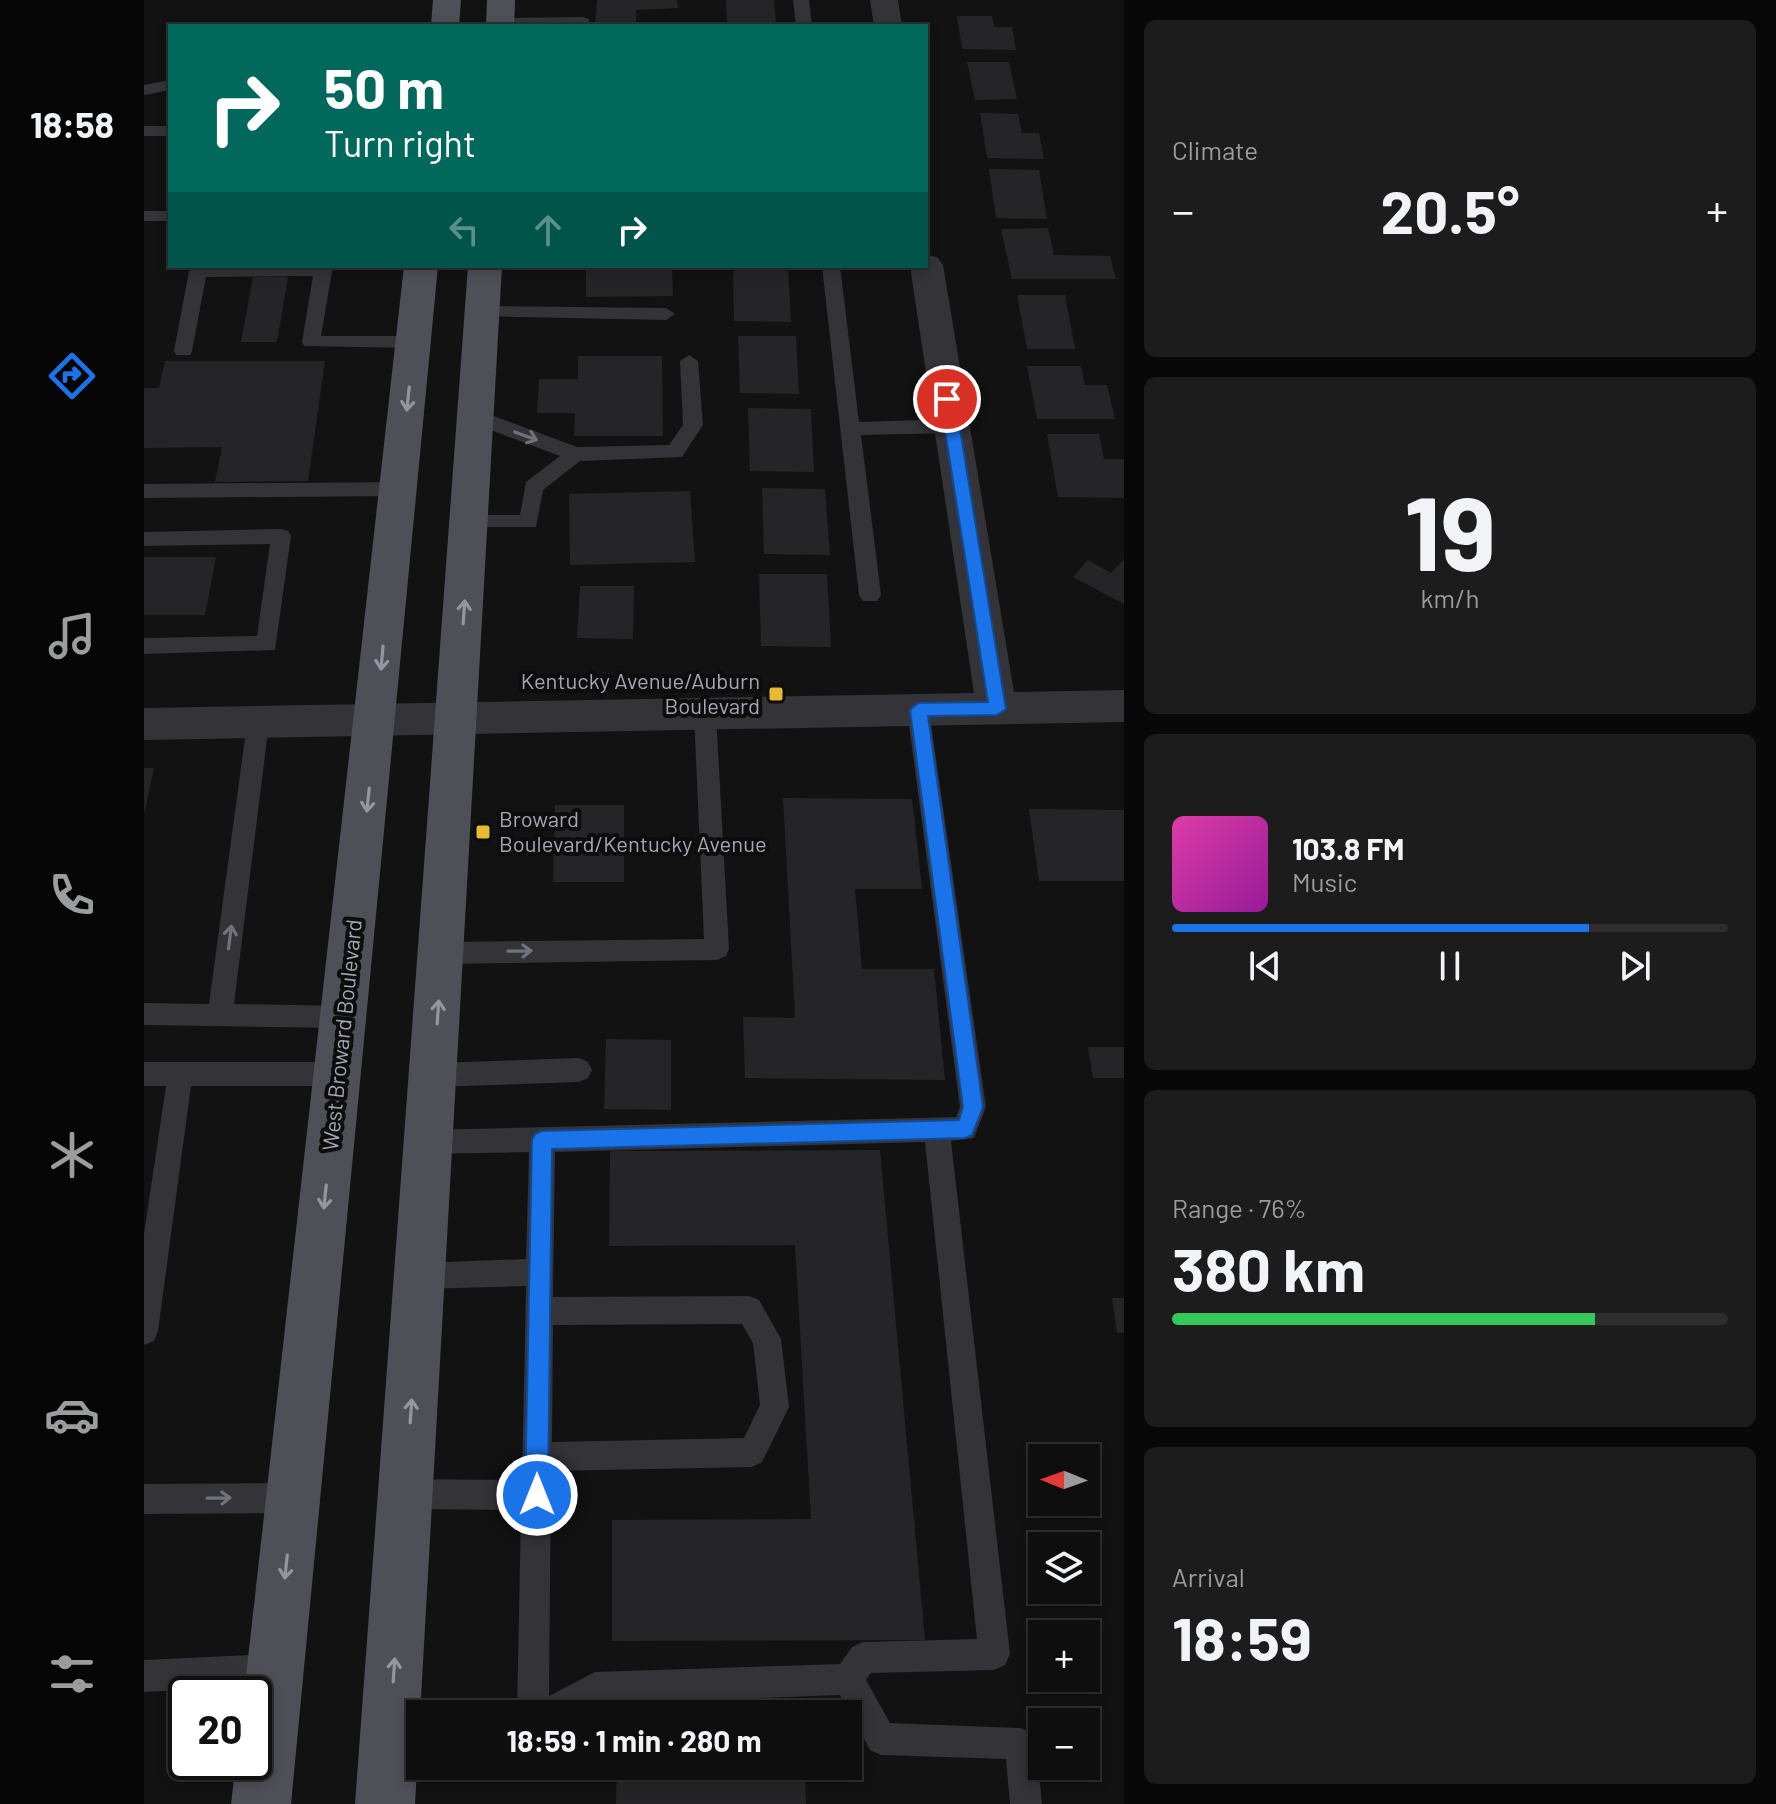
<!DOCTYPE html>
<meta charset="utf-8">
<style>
:root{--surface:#0e0e0e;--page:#1c1c1c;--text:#f1f3f6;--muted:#9b9c9e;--line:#2e2e2e;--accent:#1a73e8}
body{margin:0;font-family:Barlow,sans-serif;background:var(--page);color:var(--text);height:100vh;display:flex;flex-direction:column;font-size:30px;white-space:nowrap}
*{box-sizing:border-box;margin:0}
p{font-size:26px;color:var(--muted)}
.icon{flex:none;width:44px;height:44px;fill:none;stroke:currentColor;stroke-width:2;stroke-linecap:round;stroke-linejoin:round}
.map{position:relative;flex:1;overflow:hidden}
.details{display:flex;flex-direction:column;gap:20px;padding:20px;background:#080808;width:652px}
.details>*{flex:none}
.banner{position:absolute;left:24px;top:24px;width:760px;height:244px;border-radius:0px;box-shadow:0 4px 12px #0003,0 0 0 2px var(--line);background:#00695c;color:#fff;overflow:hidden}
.needle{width:52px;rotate:271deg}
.buttons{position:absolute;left:884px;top:1444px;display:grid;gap:16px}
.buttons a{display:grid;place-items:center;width:72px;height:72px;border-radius:0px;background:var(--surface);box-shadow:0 4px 12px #0003,0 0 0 2px var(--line);font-size:40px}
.speed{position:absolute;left:24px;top:1676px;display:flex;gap:16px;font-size:40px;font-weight:700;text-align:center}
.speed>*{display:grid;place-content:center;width:104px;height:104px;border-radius:50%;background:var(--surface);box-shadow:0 4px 12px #0003,0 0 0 2px var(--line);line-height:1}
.speed .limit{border:4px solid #111;border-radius:12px;background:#fff;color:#111}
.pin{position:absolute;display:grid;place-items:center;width:68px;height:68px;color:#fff;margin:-34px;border:4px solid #fff;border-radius:50%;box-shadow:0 2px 8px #0007}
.me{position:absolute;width:88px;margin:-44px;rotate:0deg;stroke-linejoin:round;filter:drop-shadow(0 0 6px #0008)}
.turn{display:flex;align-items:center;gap:28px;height:168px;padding:0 24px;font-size:36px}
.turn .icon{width:104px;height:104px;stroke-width:2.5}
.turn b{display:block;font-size:56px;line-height:68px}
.lanes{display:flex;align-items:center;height:76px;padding:0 24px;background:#0003;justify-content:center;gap:40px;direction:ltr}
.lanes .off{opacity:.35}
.big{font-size:60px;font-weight:700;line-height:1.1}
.details .widget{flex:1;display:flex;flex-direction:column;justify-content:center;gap:12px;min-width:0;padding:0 28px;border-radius:12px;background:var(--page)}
.details .dial{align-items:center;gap:0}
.dial b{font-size:104px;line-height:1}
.song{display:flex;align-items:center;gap:24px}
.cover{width:96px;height:96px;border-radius:12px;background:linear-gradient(135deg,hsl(320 70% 55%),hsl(300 70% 35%))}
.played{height:8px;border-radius:4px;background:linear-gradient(90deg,var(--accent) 75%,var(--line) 75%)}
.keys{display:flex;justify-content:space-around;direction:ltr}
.heat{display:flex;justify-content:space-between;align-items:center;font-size:44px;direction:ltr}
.charge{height:12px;border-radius:6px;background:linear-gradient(90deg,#34c759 76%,var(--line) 0)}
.trip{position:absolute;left:262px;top:1700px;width:456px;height:80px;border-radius:0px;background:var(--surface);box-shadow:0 4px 12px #0003,0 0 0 2px var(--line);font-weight:700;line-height:80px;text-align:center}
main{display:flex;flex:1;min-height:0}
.dock{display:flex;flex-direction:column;width:144px;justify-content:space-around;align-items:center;background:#060606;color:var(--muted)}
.dock .icon{width:56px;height:56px}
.dock .current{color:var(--accent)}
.dock b{font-size:36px;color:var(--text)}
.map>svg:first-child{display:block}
.building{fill:#252527}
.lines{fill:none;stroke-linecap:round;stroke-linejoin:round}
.lane{fill:#333338;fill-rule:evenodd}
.street{fill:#333338;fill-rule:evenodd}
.primary{fill:#4f5057;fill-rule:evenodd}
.oneway{stroke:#9396a1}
.oneway2{stroke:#71737c}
.route{fill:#1a73e8;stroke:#114b97;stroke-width:2}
.poi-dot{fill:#e8b934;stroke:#0d0d0e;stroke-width:3}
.labels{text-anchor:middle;stroke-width:8;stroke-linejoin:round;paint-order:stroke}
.poi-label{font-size:22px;fill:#a4a7b3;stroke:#0d0d0e;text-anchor:end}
.street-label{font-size:22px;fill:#a4a7b3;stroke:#0d0d0e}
</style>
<main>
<nav class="dock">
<b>18:58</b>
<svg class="icon current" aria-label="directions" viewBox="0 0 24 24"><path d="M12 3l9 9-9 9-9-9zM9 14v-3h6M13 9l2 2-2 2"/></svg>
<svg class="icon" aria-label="music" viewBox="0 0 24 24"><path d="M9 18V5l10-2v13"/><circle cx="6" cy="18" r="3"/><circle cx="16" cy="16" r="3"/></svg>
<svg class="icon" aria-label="phone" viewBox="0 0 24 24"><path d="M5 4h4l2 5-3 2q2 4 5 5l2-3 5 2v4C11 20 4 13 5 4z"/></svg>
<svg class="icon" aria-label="climate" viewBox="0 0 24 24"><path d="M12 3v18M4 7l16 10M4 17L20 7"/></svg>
<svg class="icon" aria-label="car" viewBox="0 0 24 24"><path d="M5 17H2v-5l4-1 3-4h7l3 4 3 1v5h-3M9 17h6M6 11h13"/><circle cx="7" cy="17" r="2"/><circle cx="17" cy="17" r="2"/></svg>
<svg class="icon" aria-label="filters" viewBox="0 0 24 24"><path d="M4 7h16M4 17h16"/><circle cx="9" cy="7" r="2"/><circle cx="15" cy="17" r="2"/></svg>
</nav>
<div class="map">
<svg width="980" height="1804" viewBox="0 0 980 1804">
<rect width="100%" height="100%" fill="#121213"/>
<path class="building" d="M453 0H533L534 8 492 10V26H451Z
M582 0H630L632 24H583Z
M813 16H848L850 27H868L872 50 818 49Z
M823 62H865L873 99 831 100Z
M836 113 874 114 878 133H895L900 159 843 158Z
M845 169 895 170 903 219 852 218Z
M904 228 910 255 966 256 972 279H868L857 229Z
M442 266H528L529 296 442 297Z
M589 267H644L647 322 590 321Z
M109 277H144L133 342H97Z
M873 295H921L931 349H883Z
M594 336H652L655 394 596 393Z
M434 356H518L519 436H430L431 413H393L395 379H434Z
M21 361H181L164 481 71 482 78 447 0 448V388H15Z
M883 366H937L941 385H963L971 419H893Z
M604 408 667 409 670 472 606 471Z
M903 434H955L960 459H980V498L914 497Z
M618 488 681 489 686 555 620 554Z
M546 491 551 562 426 565 425 494Z
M0 557H72L61 615H0Z
M980 559V604L929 577 944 560 967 573Z
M615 574H683L687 647 617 646Z
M436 586H490L489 639 433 638Z
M0 768H10L1 811H0Z
M639 798 768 799 778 889H711L718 969H790L801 1080 601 1078 599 1017 651 1018Z
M411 805H480V882H409Z
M885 809 980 810V881H895Z
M462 1039 527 1040V1110L460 1109Z
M944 1047H980V1078H949Z
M736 1150 781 1640 468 1641V1520L667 1519 651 1245 465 1246 466 1151Z
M968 1298H980V1333H973Z
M473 1710 658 1711 659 1714H473Z
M473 1766H661L662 1804H472Z"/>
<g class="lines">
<path class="lane" d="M649 0H665L668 26H652Z
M439 17 445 19V25L350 26 348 23 356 18Z
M26 80V90L0 95V85Z
M0 126H26V136H0Z
M0 211H26V221H0Z
M51 266H189L177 336H269L278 342 269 348 160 346 158 342 169 276 62 277 48 351 46 355H32L30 351 45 271Z
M678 266H696L715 422 808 419 818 426 808 433 717 435 737 595 733 601H719L715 595Z
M338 306 522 308 531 314 522 320 331 316 329 312 331 308Z
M545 355 554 361 559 425 538 457 436 461 399 490 392 527H318L315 522 318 517 325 515H376L382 482 416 456 325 422 322 417 325 412H339L433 447 525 445 539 425 536 361Z
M255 482 262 484 265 489 262 494 255 496 0 498V484Z
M137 529 144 531 147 536 131 650 0 654V638L113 636 126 544 0 546V532Z
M774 701 782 704 785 710 842 1107 830 1138 807 1141 866 1654 861 1665 850 1670 727 1673 722 1680 746 1723 876 1728 887 1733 892 1744 898 1804H866L862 1759 737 1755 726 1750 696 1695 454 1704 435 1714H373L377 1510 261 1509 251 1504 246 1494 251 1484 261 1479 378 1480 382 1286 276 1289 266 1285 262 1276 266 1267 276 1263 382 1259 385 1152 285 1154 276 1151 272 1142 276 1133 285 1130 812 1117 816 1107 763 710 766 704ZM781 1142 833 1639 719 1642 708 1647 696 1664 451 1672 405 1696 407 1471 608 1467 618 1462 645 1407 637 1339 615 1300 605 1296 409 1297 411 1152ZM598 1324 609 1343 616 1405 600 1438 408 1442 409 1325Z
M561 705 569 708 572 714 585 949 582 956 573 960 298 964 289 960 286 953 289 946 298 942 560 939 550 714 553 708Z
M114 714 122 717 125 723 90 1004 200 1006 209 1009 213 1017 209 1025 200 1028 0 1025V1003L65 1004 103 723 106 717Z
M435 1058 444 1062 448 1070 444 1078 435 1082 290 1087 281 1083 277 1075 281 1067 290 1063Z
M0 1062H194L203 1066 207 1074 203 1082 194 1086H47L14 1331 10 1341 0 1345V1234L22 1086H0Z
M149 1483 159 1488 164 1498 159 1508 149 1513 0 1514V1484Z
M131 1654 142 1659 147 1670 142 1681 131 1686 0 1692V1660Z"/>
<path class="street" d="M726 0H754L758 26H730Z
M782 254 794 258 799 265 870 692 980 690V722L0 740V708L830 693 766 266H782Z"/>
<path class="primary" d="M289 0H317L315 26H287Z
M343 0H371L370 26H342Z
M260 266H294L147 1804H87L92 1762H110V1694H100Z
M324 266H358L271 1804H211Z"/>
</g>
<defs><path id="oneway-shaft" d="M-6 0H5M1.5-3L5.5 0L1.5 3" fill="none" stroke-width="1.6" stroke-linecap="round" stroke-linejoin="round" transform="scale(2)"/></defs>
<g class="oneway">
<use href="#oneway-shaft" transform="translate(264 399) rotate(96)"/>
<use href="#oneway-shaft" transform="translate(320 612) rotate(-86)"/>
<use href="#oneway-shaft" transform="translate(238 658) rotate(95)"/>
<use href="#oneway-shaft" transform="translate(224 800) rotate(96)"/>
<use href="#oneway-shaft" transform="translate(294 1012) rotate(-86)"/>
<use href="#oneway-shaft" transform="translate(181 1197) rotate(96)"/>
<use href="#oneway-shaft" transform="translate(267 1411) rotate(-86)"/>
<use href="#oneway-shaft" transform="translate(142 1567) rotate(96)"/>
<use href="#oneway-shaft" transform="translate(250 1670) rotate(-86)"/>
</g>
<g class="oneway2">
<use href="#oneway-shaft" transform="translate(382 436) rotate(20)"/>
<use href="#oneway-shaft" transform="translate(86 937) rotate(-83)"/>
<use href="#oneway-shaft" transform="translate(376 951) rotate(-1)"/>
<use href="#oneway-shaft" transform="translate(75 1498) rotate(-1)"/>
</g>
<path class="route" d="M803 394 811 399 862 709 853 715 784 716 839 1107 828 1135 821 1138 408 1149 404 1495 401 1503 393 1506 385 1503 381 1495 388 1140 391 1134 398 1131 815 1120 819 1107 766 710 774 703 844 702 796 399Z"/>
<g class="poi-dot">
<rect x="624" y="686" width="16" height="16" rx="4"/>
<rect x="331" y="824" width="16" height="16" rx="4"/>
</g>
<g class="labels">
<g class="poi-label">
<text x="616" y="689">Kentucky Avenue/Auburn<tspan x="616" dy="25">Boulevard</tspan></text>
<text x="355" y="827" text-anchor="start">Broward<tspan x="355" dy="25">Boulevard/Kentucky Avenue</tspan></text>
</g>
<g class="street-label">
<text transform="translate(198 1035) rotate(-84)" y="8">West Broward Boulevard</text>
</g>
</g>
</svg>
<div class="buttons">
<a><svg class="needle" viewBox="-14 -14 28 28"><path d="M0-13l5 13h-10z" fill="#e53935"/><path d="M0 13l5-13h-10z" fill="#9b9c9e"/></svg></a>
<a><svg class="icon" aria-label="layers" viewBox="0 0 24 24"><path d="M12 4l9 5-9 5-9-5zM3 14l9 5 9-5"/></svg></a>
<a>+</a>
<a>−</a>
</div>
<div class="speed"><div class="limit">20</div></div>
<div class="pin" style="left:803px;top:399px;background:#d93025"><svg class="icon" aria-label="arrive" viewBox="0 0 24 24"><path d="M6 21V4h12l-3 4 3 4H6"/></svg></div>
<svg class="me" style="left:393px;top:1495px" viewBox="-20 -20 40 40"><circle r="17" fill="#1a73e8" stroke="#fff" stroke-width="3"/><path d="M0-11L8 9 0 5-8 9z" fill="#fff"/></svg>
<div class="trip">18:59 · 1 min · 280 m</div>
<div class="banner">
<div class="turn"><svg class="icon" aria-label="right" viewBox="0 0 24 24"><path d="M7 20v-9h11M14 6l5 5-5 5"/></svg><div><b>50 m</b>Turn right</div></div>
<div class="lanes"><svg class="icon off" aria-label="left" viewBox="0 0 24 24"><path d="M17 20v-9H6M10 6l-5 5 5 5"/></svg><svg class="icon off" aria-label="ahead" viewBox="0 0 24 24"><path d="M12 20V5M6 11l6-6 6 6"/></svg><svg class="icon" aria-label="right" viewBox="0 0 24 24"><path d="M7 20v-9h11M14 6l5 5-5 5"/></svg></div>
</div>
</div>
<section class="details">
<div class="widget"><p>Climate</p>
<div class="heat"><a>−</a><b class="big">20.5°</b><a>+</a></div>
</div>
<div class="widget dial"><b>19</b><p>km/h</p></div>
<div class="widget">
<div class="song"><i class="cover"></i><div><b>103.8 FM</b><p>Music</p></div></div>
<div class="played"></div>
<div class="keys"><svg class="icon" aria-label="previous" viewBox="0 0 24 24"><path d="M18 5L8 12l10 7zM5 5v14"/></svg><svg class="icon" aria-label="pause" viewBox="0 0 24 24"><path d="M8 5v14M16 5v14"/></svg><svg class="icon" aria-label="next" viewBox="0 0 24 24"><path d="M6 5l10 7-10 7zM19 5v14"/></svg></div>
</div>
<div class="widget"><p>Range · 76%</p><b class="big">380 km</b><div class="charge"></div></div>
<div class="widget"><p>Arrival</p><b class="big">18:59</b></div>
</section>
</main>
